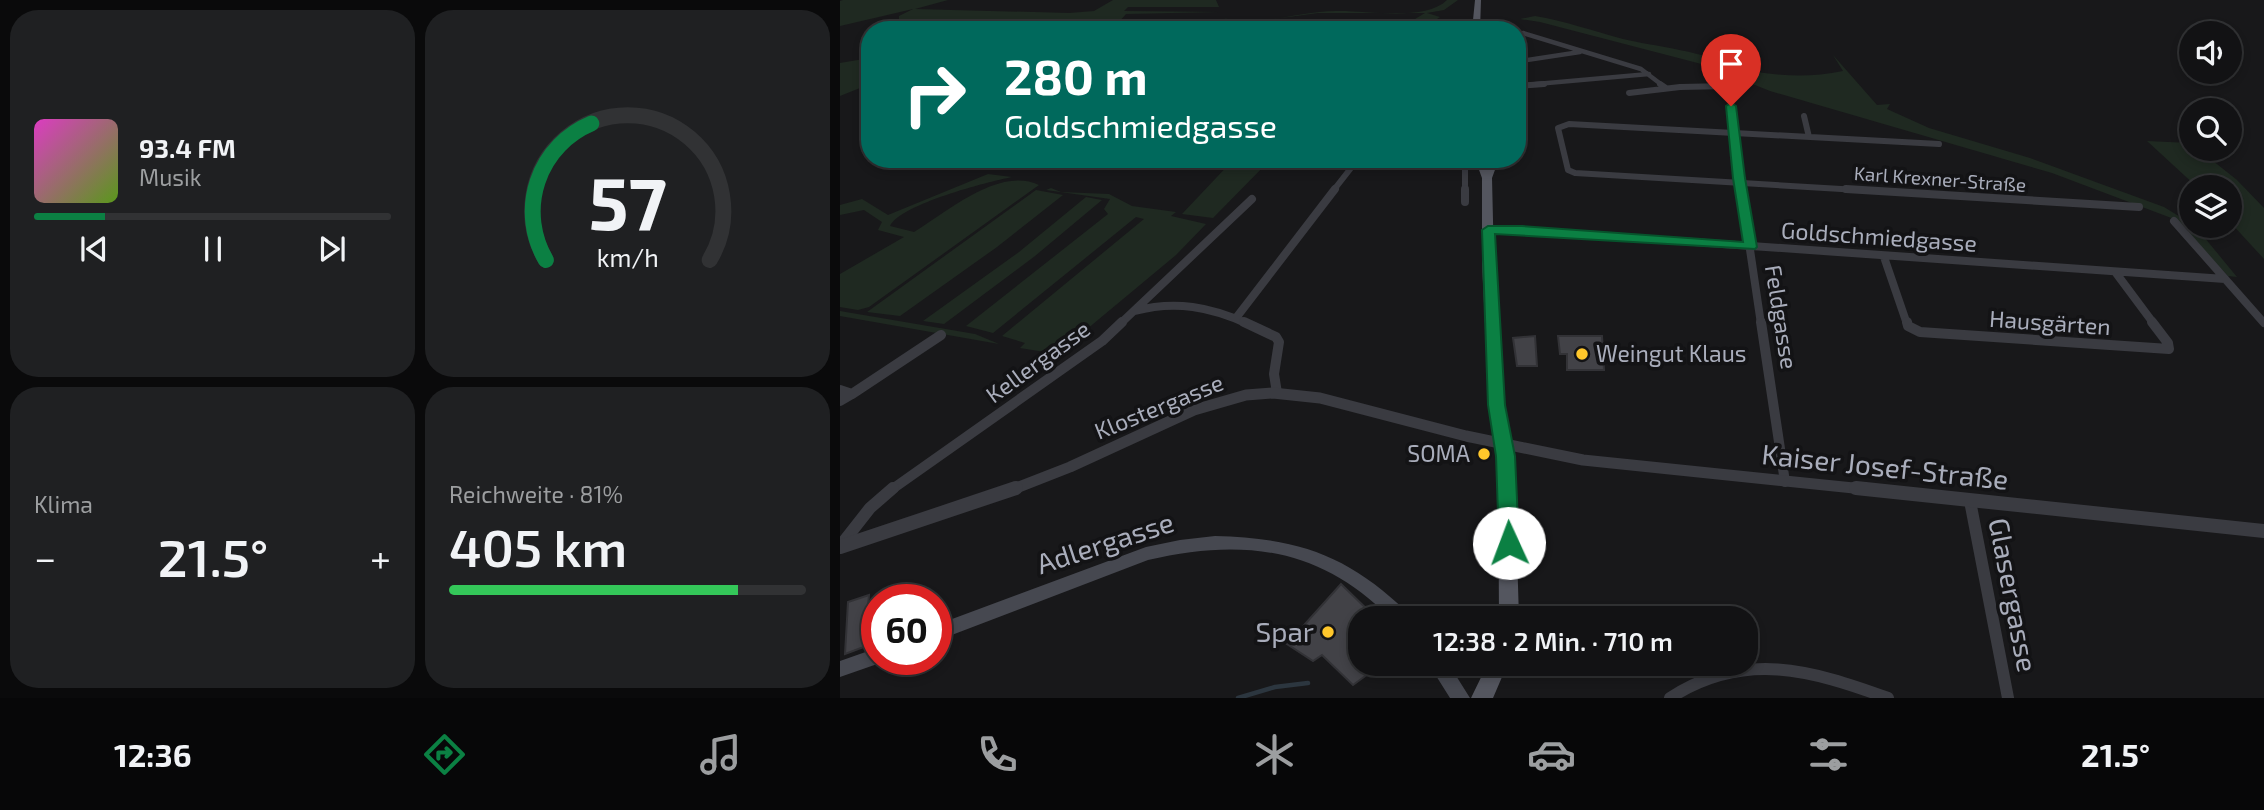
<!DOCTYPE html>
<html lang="de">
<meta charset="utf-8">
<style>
:root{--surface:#121214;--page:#1f2022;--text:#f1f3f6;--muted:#9c9ea0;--line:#313234;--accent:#0b8043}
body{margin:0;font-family:"Exo 2",sans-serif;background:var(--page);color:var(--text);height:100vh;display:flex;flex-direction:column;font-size:26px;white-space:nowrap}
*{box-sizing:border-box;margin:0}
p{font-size:23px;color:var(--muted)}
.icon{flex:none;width:38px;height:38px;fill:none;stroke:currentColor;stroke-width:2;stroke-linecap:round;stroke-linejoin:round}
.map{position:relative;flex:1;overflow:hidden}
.drawer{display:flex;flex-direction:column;gap:10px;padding:10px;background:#0a0a0b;width:840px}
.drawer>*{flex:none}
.guide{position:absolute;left:21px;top:21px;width:665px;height:147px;border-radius:28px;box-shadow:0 4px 10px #0003,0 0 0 2px var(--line);background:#00695c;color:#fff;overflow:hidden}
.fabs{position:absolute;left:1339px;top:21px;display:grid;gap:14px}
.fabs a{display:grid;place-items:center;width:63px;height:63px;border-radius:50%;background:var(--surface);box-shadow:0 4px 10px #0003,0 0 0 2px var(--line);font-size:35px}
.speed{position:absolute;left:21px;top:584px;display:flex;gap:14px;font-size:35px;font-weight:700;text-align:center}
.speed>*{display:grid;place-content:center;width:91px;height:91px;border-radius:50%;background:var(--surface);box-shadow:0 4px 10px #0003,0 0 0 2px var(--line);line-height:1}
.speed .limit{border:10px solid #d22;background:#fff;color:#111}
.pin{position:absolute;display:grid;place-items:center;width:60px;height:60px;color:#fff;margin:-72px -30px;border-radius:50% 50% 50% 0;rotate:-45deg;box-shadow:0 0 7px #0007}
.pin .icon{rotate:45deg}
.me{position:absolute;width:77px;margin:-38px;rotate:358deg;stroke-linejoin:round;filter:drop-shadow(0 0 5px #0008)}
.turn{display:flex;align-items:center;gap:24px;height:147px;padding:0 28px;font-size:32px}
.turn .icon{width:91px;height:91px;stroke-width:2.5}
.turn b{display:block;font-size:49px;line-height:60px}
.big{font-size:52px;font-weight:600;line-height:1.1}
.drawer .tile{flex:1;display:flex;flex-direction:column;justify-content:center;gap:10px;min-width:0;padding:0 24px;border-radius:28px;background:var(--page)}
.drawer .dial{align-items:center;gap:0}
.dial svg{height:182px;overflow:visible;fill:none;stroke:var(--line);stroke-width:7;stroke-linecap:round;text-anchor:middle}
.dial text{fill:var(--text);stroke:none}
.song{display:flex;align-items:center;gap:21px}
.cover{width:84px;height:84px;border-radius:10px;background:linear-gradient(135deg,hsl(310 70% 55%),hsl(90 70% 35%))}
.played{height:7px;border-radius:4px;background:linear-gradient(90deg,var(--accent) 20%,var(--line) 20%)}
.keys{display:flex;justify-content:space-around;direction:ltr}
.heat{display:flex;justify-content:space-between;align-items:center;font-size:38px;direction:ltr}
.charge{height:10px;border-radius:5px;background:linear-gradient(90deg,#34c759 81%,var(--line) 0)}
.drawer .tiles{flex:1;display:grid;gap:10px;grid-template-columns:repeat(2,1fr)}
.trip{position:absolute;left:508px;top:606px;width:410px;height:70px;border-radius:28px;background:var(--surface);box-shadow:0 4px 10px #0003,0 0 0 2px var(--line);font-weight:600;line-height:70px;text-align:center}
.tab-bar{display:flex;height:112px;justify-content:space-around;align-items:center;background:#070708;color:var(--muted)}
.tab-bar .icon{width:49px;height:49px}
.tab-bar .active{color:var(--accent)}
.tab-bar b{font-size:32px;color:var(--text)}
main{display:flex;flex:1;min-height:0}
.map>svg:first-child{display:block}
.green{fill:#1f2921}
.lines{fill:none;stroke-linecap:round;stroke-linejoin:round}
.stream{stroke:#2c363f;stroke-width:4.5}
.building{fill:#424247;stroke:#323236;stroke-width:2}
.minor-far4{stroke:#3a3b41;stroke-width:4.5}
.minor-far3{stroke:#3a3b41;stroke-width:6}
.minor-far2{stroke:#3a3b41;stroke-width:8}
.minor-far1{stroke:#3a3b41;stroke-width:10}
.minor{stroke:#3a3b41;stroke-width:12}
.tertiary-far1{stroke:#3a3b41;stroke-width:11}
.tertiary{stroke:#3a3b41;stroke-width:14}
.secondary{fill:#464850;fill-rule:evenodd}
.primary{fill:#54565f;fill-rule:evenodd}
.route{fill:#0b8043;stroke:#07532c;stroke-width:2}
.poi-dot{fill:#ffc72b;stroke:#131315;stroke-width:2.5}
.labels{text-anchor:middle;stroke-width:7;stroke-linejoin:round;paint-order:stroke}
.far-street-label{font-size:19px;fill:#a9adbb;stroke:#131315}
.street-label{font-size:23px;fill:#a9adbb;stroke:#131315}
.poi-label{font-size:23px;fill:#a9adbb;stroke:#131315;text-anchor:start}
.near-street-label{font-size:28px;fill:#a9adbb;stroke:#131315}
.near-poi-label{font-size:28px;fill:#a9adbb;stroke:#131315;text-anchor:end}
</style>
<main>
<section class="drawer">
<div class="tiles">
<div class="tile">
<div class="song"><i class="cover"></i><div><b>93.4 FM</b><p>Musik</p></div></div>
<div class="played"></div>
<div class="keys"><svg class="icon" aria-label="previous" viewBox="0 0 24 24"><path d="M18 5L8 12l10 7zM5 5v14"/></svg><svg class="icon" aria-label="pause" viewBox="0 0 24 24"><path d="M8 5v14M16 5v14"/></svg><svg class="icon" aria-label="next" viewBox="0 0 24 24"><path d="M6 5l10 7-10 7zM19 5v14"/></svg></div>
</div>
<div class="tile dial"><svg viewBox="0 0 100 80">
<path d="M14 69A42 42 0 1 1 86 69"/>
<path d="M14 69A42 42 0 0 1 34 9" stroke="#0b8043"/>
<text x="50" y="56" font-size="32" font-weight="700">57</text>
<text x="50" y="72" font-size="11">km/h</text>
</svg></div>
<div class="tile"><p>Klima</p>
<div class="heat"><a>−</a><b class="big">21.5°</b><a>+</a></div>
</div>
<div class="tile"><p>Reichweite · 81%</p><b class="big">405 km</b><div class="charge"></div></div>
</div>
</section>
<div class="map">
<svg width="1424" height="698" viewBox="0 0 1424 698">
<rect width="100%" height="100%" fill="#18181a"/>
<path class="green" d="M108 0 75 9 229 13 254 11 273 0H376L379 7H288L284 11 380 12 286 14 279 22 271 25 62 22 59 20V16L73 9 0 26V1L3 0Z
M607 0H618L604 10 587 13 600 17 581 30H557L585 13H478L396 24 386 23 384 19C392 18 391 22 399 22 431 23 463 11 496 11 526 10 585 22 607 0Z
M695 16C724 21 754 31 783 39 811 46 872 52 892 68 931 75 964 79 1003 71L993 55 1037 105 1050 104 1047 109 1089 128 1190 158 1324 207 1355 226 1397 277 1388 276 1334 219 1212 173 930 91 915 85 891 81 873 67 700 22 680 19Z
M30 58V84L0 96V63Z
M1307 141 1350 143 1351 149H1358L1397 180 1424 208V259L1390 222V187H1357Z
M394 159H431L373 218 342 214Z
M148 174 172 177C147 182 61 204 50 226L74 232C107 212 159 166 199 185L29 307 18 310 0 307V274L64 237 38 230 42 222 24 210 0 215V205L22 199 48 215Z
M211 188 221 192 269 194 292 206 336 212 331 216 366 224 336 255 217 354 180 348 185 343 162 336 304 219 296 217 153 333 126 326 268 214 264 209 270 199 206 190Z
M196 190 223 195 157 247 60 316 27 312Z
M246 197 262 200 195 256 104 324 83 321 179 252Z
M0 311 135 334 159 344 0 316Z"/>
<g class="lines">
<path class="stream" d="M398 698 435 687 468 683"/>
</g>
<path class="building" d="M695 336 697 366H677L673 338Z
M718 336H762L764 370H727V354H720Z
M501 584 536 618H520V663H543L513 685 482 655 473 661 447 644Z
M29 595 26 627 37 624V642L5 654 8 602Z"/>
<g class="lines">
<path class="minor-far4" d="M683 33 801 69 822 85
M681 61 740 52
M888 75 889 85
M685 85 809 74"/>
<path class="minor-far3" d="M820 84 826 88
M889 84 901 191
M677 86 704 84
M789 93 840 87 888 86
M964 116 969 137
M625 159V191
M493 191 518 159
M1035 191 735 173 728 170 718 128 729 124 1099 144"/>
<path class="minor-far2" d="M625 189V202
M901 189 921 324
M1006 189 1299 207
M1334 221 1424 323
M648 230H682L1385 279
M1044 257 1067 324
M1276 273 1314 324
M295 311C335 300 371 307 408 324
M396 318 495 189
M280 324 412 199"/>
<path class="minor-far1" d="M404 322 436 337 439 342 434 374 437 393
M921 322 945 482
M1067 322 1068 326 1080 332 1329 349 1328 343 1312 322
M0 390 12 394 0 401
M12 394 101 335
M51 490 262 341 282 322"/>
<path class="minor" d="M1130 501 1168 698
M1 545 30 508 53 488
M830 698C904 650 971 670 1048 698"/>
<path class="tertiary-far1" d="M171 490 230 467 354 410 406 395 433 393 480 398 626 436 743 460 1033 490"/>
<path class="tertiary" d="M1016 488 1424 531
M0 547 176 488"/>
<path class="secondary" d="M375 536C458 538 508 555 568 613L570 618H550C480 547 402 538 308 560L96 641V625L306 547 340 540Z
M37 648V660H44L43 662 0 677V661Z
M588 663H608L630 698H610Z"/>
<path class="primary" d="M635 0H641L640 30H632Z
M635 159H645L647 164 649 159H659L652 178 654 263 665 405 674 456 679 618H659L658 456 649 405 642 263V178Z
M648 663H668L653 698H631Z"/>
</g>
<path class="route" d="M891 103 896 106 905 178 917 247 915 249 655 234 665 405 675 456 679 543 676 549 669 551 662 549 659 543 656 456 648 405 642 230 648 226H682L903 242 893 178 886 106Z"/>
<g class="poi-dot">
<circle cx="742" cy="354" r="7"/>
<circle cx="644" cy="454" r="7"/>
<circle cx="488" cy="632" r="7"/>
</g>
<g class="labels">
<g class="far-street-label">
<text transform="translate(1100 179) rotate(4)" y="7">Karl Krexner-Straße</text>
</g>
<g class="street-label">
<text transform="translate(1039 237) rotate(4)" y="8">Goldschmiedgasse</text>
<text transform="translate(941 317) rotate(81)" y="8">Feldgasse</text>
<text transform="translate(1210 323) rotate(4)" y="8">Hausgärten</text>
<text transform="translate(198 362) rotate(-36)" y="8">Kellergasse</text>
<text transform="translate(319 407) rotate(-22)" y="8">Klostergasse</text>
</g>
<g class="poi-label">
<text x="756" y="362">Weingut Klaus</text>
<text x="630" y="462" text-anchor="end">SOMA</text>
</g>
<g class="near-street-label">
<text transform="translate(1045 467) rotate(6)" y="10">Kaiser Josef-Straße</text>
<text transform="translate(265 543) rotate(-18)" y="10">Adlergasse</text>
<text transform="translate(1173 595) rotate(79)" y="10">Glasergasse</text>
</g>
<g class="near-poi-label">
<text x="474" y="642">Spar</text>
</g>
</g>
</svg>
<div class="fabs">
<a><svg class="icon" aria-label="sound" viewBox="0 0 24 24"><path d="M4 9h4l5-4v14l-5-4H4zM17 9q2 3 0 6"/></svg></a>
<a><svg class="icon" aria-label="search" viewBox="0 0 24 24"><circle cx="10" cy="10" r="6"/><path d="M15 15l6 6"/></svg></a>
<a><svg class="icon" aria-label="layers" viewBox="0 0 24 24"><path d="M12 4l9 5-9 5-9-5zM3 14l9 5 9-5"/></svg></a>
</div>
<div class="speed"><div class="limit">60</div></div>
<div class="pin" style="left:891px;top:106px;background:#d93025"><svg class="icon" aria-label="arrive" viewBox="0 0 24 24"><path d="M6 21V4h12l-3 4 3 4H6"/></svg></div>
<svg class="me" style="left:669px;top:543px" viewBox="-20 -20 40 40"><circle r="19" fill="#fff"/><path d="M0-13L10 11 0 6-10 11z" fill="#0b8043"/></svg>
<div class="trip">12:38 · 2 Min. · 710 m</div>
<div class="guide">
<div class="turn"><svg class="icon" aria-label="right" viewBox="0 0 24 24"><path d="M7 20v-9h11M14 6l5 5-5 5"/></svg><div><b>280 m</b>Goldschmiedgasse</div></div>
</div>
</div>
</main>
<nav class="tab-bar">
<b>12:36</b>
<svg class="icon active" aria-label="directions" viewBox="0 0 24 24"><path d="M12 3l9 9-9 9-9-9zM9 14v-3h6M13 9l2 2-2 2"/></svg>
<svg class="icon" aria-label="music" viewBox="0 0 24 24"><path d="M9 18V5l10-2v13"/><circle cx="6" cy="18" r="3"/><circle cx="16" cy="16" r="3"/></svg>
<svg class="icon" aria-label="phone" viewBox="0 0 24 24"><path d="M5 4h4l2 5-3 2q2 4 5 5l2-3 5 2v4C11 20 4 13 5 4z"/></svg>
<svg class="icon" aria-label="climate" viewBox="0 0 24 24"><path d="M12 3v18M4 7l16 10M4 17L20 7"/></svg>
<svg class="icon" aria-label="car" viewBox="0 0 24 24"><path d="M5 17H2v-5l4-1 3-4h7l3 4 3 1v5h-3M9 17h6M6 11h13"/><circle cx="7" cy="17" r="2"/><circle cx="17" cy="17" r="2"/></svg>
<svg class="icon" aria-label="filters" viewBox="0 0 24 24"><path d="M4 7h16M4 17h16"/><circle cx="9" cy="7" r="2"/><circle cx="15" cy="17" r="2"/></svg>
<b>21.5°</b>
</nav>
